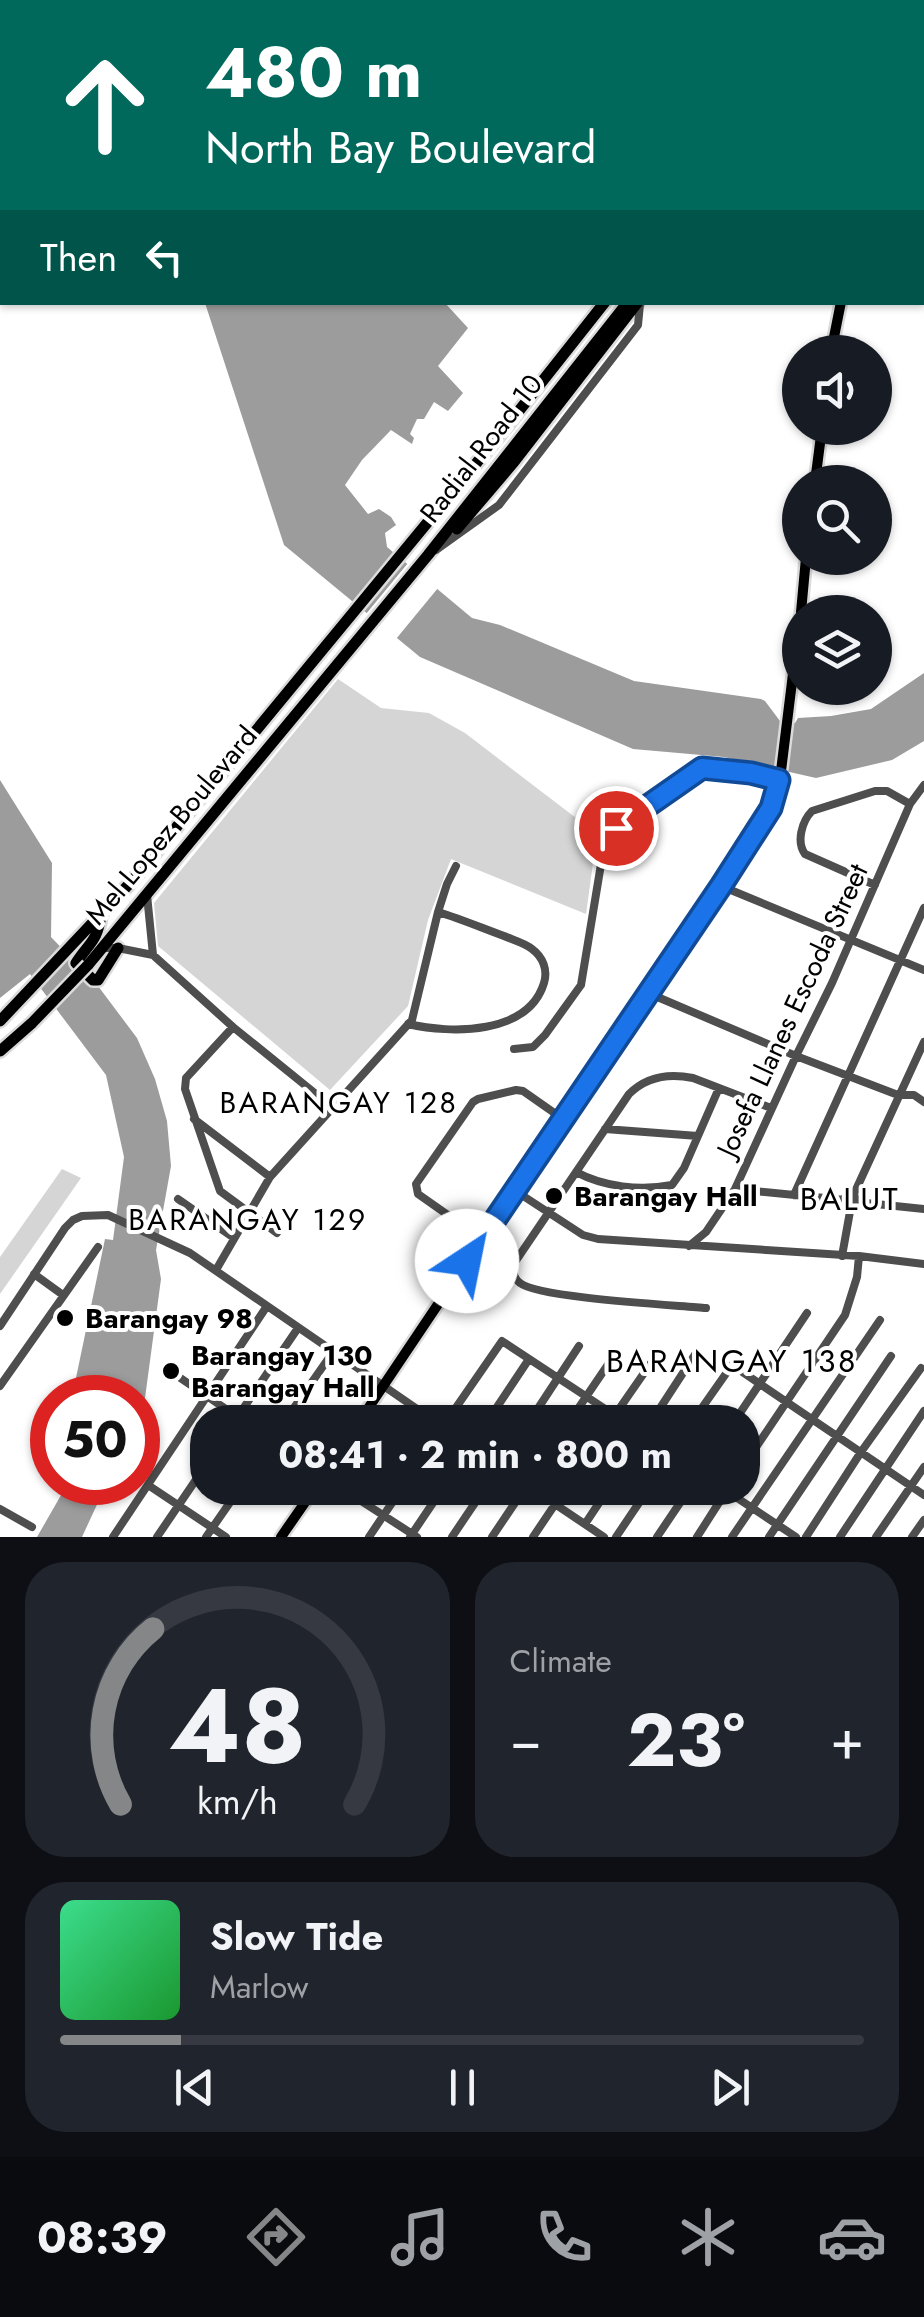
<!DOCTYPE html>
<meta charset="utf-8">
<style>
:root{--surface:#171b24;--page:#20242c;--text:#f1f3f6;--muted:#9ea1a6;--line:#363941;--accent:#858687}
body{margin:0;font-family:Jost,sans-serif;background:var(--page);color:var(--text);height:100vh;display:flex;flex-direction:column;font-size:38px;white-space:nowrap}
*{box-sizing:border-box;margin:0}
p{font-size:32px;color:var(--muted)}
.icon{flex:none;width:55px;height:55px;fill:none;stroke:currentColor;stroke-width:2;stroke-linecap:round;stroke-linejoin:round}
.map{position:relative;height:1537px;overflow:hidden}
.details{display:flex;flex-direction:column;gap:25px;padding:25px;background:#0d0f14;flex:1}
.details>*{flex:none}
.top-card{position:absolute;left:0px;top:0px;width:925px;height:305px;box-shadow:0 2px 8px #0004;background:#00695c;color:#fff;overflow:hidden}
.fabs{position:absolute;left:782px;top:335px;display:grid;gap:20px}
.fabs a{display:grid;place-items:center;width:110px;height:110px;border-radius:50%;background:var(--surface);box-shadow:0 2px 8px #0004;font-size:50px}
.speed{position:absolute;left:30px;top:1375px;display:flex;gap:20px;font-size:50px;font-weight:700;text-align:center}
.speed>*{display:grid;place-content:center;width:130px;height:130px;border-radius:50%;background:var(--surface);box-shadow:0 2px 8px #0004;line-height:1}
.speed .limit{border:15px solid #d22;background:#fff;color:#111}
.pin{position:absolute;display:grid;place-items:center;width:85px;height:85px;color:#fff;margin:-42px;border:5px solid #fff;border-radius:50%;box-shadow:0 2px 10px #0007}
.me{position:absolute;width:110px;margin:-55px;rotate:34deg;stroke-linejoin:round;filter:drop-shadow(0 0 8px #0008)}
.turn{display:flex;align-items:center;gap:35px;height:210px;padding:0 40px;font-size:45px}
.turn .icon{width:130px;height:130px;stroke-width:2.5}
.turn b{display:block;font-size:70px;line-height:85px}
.then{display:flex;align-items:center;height:95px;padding:0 40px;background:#0003;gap:20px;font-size:38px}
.big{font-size:75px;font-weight:700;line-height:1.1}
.details .card{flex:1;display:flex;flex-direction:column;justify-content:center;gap:15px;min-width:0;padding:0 35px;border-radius:40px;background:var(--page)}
.details .dial{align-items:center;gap:0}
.dial svg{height:260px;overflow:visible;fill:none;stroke:var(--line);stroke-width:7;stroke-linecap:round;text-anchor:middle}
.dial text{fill:var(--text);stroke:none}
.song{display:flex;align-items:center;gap:30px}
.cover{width:120px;height:120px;border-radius:15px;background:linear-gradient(135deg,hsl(150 70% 55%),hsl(130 70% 35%))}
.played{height:10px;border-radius:5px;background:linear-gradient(90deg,var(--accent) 15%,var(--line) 15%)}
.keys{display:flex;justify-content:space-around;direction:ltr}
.heat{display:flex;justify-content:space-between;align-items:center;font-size:55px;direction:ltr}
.details .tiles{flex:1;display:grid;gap:25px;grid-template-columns:1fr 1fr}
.card:last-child{grid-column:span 2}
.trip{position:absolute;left:190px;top:1405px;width:570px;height:100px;border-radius:40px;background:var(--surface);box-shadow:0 2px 8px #0004;font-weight:700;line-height:100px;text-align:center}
.dock{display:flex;height:160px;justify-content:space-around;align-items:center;background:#090b0e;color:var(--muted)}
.dock .icon{width:70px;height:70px}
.dock .active{color:var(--accent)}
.dock b{font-size:45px;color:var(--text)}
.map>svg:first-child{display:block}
.green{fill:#d5d5d5}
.water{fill:#9c9c9c}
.pier{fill:#fff}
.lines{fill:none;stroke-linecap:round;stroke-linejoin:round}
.major-casing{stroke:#dbdbdb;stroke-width:15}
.highway-casing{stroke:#dbdbdb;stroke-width:16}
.minor{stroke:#4e4e4e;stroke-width:8}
.major{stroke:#000;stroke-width:10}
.highway{stroke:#000;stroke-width:11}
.highway-bridge-casing{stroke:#dbdbdb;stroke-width:16;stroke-linecap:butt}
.highway-bridge{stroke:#000;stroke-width:11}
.route-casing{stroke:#114b97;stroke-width:25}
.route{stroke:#1a73e8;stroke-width:18}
.poi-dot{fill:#000;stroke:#fff;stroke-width:4}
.labels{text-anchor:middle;stroke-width:8;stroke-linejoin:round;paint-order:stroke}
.street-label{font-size:28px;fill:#000;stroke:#fff}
.poi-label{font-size:28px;font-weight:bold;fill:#000;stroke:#fff;text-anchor:start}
.neighbourhood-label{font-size:30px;letter-spacing:2.5px;fill:#000;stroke:#fff}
.quarter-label{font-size:32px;letter-spacing:2.5px;fill:#000;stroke:#fff}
</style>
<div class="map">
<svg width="924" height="1537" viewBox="0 0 924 1537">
<rect width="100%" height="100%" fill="#fff"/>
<path class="green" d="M338 679 381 708 429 713 465 733 597 834 586 914 451 859 428 920 408 1006 330 1090 158 946 154 903Z
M62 1169 81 1178 0 1294V1257Z"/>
<path class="water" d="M57 0H464L463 2H59Z
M205 303H445L468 328 438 366 463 393 448 411 434 402 424 419H417L410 434 414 438 412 444 391 430 362 460 345 485 368 514 379 509 391 517 396 525 385 533 387 547 472 618 500 625 634 681 761 699 765 701 780 721 795 723 798 718 831 716 871 709 924 673V741L892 760 816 778 724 757 633 749 420 657 284 545Z
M0 780 52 863 51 937 98 986 137 1038 155 1079 167 1121 171 1166 156 1250 161 1279 145 1398 138 1415V1398L72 1397 105 1239 113 1240 124 1157 106 1075 30 974 0 998Z
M68 1483H107L82 1537H37Z"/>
<path class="pier" d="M408 563 438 588 396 639 366 614Z"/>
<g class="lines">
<g class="major-casing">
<path id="major" d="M922 80 924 76
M831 352 841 302
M815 482 822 428
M801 612 806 558
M359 1422 771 808 781 771 800 617
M281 1537 315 1488"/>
</g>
<g class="highway-casing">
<path id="highway" d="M817 2 818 0
M836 2 838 0
M922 168H924
M922 177 924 178
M457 529 514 462 638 302
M101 914C98 941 89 943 76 963L93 980H98L118 948
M88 965 428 555 628 302
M0 1021 132 881 507 426 605 302
M0 1051 32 1023"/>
</g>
<path class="minor" d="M580 0 583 2
M436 550 499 505 638 325 640 304
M875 885 805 854C796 842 802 821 812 811L875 791H887L910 804
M721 886 924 970
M147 895 153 955
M101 948H118L153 955 233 1027 332 1107
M648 993 796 1056 898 1095H914L924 1102
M408 1024C451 1034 528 1035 544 983 548 970 543 957 532 949 525 943 513 940 504 936 482 928 461 919 438 912
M233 1027 186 1078 185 1089 220 1191 277 1233
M514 1049 533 1047 545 1035 581 985 605 840 608 835 703 768 751 773 779 780
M194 1119 270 1177
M605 1129 698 1136
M576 1172C604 1187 640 1191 672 1185L684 1168 719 1088
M735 1189 845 1200
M514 1190 583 1235 598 1239 859 1256 924 1264
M854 1194 850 1193 845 1197 847 1205H853L857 1202 854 1194 924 1042
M794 1195 924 908
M178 1199 234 1238
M857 1202 924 1209
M482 1239 418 1194 416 1184 473 1102 478 1099 516 1090 523 1091 563 1119
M689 1246 706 1232 735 1189 796 1056 832 983 910 804 924 785
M842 1256 851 1206
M216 1270 270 1177 412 1020 438 912 447 884 456 866
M34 1274 63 1295
M706 1308C675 1305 538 1298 520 1283 512 1277 513 1270 515 1262L629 1094C647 1076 669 1073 693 1078L771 1108
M0 1326 65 1228 73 1220 82 1216 108 1215 190 1253 436 1422
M173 1373 245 1422
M0 1386 98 1247
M234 1422 298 1328
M284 1422 333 1352
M446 1422 502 1341 625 1422
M487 1422 529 1359
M529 1422 579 1346
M569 1422 609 1363
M610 1422 651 1363
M651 1422 696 1353
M692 1422 732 1365 924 1495
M734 1422 807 1313
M742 1468 845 1315 857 1277 859 1256
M148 1485 226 1537
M341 1488 417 1537
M531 1488 604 1537
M722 1488 796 1537
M0 1509 32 1527
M585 1524 609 1488
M113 1537 267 1306
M157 1537 208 1462
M206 1537 240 1488
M369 1537 402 1488
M410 1537 443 1488
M452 1537 485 1488
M492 1537 525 1488
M533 1537 566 1488
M616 1537 649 1488
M657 1537 690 1488
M697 1537 727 1490
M732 1537 880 1320
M769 1537 891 1356
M806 1537 861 1452 921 1368
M840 1537 924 1411
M876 1537 924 1467
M912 1537 924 1520"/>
<use href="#major" class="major"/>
<use href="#highway" class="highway"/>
<g class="highway-bridge-casing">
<path id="highway-bridge" d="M32 1023 88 965"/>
</g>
<use href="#highway-bridge" class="highway-bridge"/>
</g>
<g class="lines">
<g class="route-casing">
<path id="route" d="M467 1261 721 886 771 808 779 780 751 773 702 768 616 828"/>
</g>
<use href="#route" class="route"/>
</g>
<g class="poi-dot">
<circle cx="554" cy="1196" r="10"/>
<circle cx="65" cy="1318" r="10"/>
<circle cx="171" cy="1371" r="10"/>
</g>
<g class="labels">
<g class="street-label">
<text transform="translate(481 448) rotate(-52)" y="10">Radial Road 10</text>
<text transform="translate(171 825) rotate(-50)" y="10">Mel Lopez Boulevard</text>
<text transform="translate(792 1010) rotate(-65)" y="10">Josefa Llanes Escoda Street</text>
</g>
<g class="poi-label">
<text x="574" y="1206">Barangay Hall</text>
<text x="85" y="1328">Barangay 98</text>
<text x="191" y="1365">Barangay 130<tspan x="191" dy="32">Barangay Hall</tspan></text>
</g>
<g class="neighbourhood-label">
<text x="339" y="1113">BARANGAY 128</text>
<text x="248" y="1230">BARANGAY 129</text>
</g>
<g class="quarter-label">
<text x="850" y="1210">BALUT</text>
<text x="732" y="1372">BARANGAY 138</text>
</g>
</g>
</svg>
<div class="fabs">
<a><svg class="icon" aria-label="sound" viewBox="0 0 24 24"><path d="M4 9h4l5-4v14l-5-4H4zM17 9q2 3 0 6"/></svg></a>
<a><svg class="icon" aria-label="search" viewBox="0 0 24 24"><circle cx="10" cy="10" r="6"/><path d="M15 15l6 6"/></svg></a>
<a><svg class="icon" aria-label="layers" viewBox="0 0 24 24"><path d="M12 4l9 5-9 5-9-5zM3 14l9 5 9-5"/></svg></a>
</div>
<div class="speed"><div class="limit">50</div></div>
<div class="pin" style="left:616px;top:828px;background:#d93025"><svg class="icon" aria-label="arrive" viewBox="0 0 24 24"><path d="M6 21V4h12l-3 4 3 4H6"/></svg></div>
<svg class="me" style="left:467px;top:1261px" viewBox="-20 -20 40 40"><circle r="19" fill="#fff"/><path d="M0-13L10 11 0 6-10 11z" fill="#1a73e8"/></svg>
<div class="trip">08:41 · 2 min · 800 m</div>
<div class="top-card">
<div class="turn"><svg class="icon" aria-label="ahead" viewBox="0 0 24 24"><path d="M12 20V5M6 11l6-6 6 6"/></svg><div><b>480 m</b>North Bay Boulevard</div></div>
<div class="then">Then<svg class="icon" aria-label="left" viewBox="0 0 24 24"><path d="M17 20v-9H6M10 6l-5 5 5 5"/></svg></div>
</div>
</div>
<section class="details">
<div class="tiles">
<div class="card dial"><svg viewBox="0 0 100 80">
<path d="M14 69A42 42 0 1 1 86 69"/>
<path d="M14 69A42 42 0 0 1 24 15" stroke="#858687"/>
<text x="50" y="56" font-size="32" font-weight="700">48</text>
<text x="50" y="72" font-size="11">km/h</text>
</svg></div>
<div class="card"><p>Climate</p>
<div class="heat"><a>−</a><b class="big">23°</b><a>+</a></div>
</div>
<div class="card">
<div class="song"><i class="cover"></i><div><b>Slow Tide</b><p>Marlow</p></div></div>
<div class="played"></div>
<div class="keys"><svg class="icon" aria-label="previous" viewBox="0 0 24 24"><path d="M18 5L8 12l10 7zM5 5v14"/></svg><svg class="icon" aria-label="pause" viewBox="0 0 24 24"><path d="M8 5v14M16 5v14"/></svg><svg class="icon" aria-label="next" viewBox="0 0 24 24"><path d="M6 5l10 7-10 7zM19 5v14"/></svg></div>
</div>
</div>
</section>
<nav class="dock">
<b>08:39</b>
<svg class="icon active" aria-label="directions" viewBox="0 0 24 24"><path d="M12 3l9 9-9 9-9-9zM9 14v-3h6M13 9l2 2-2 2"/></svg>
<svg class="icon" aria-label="music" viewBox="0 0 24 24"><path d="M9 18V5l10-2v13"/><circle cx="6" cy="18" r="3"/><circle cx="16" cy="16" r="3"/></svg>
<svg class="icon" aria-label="phone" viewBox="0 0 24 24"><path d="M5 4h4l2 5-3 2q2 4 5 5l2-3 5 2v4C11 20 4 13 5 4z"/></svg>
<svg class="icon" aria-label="climate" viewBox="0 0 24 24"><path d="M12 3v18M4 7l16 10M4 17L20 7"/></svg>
<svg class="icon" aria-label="car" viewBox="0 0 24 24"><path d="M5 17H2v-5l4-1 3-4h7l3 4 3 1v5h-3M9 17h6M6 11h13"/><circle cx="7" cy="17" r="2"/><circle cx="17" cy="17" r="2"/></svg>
</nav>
